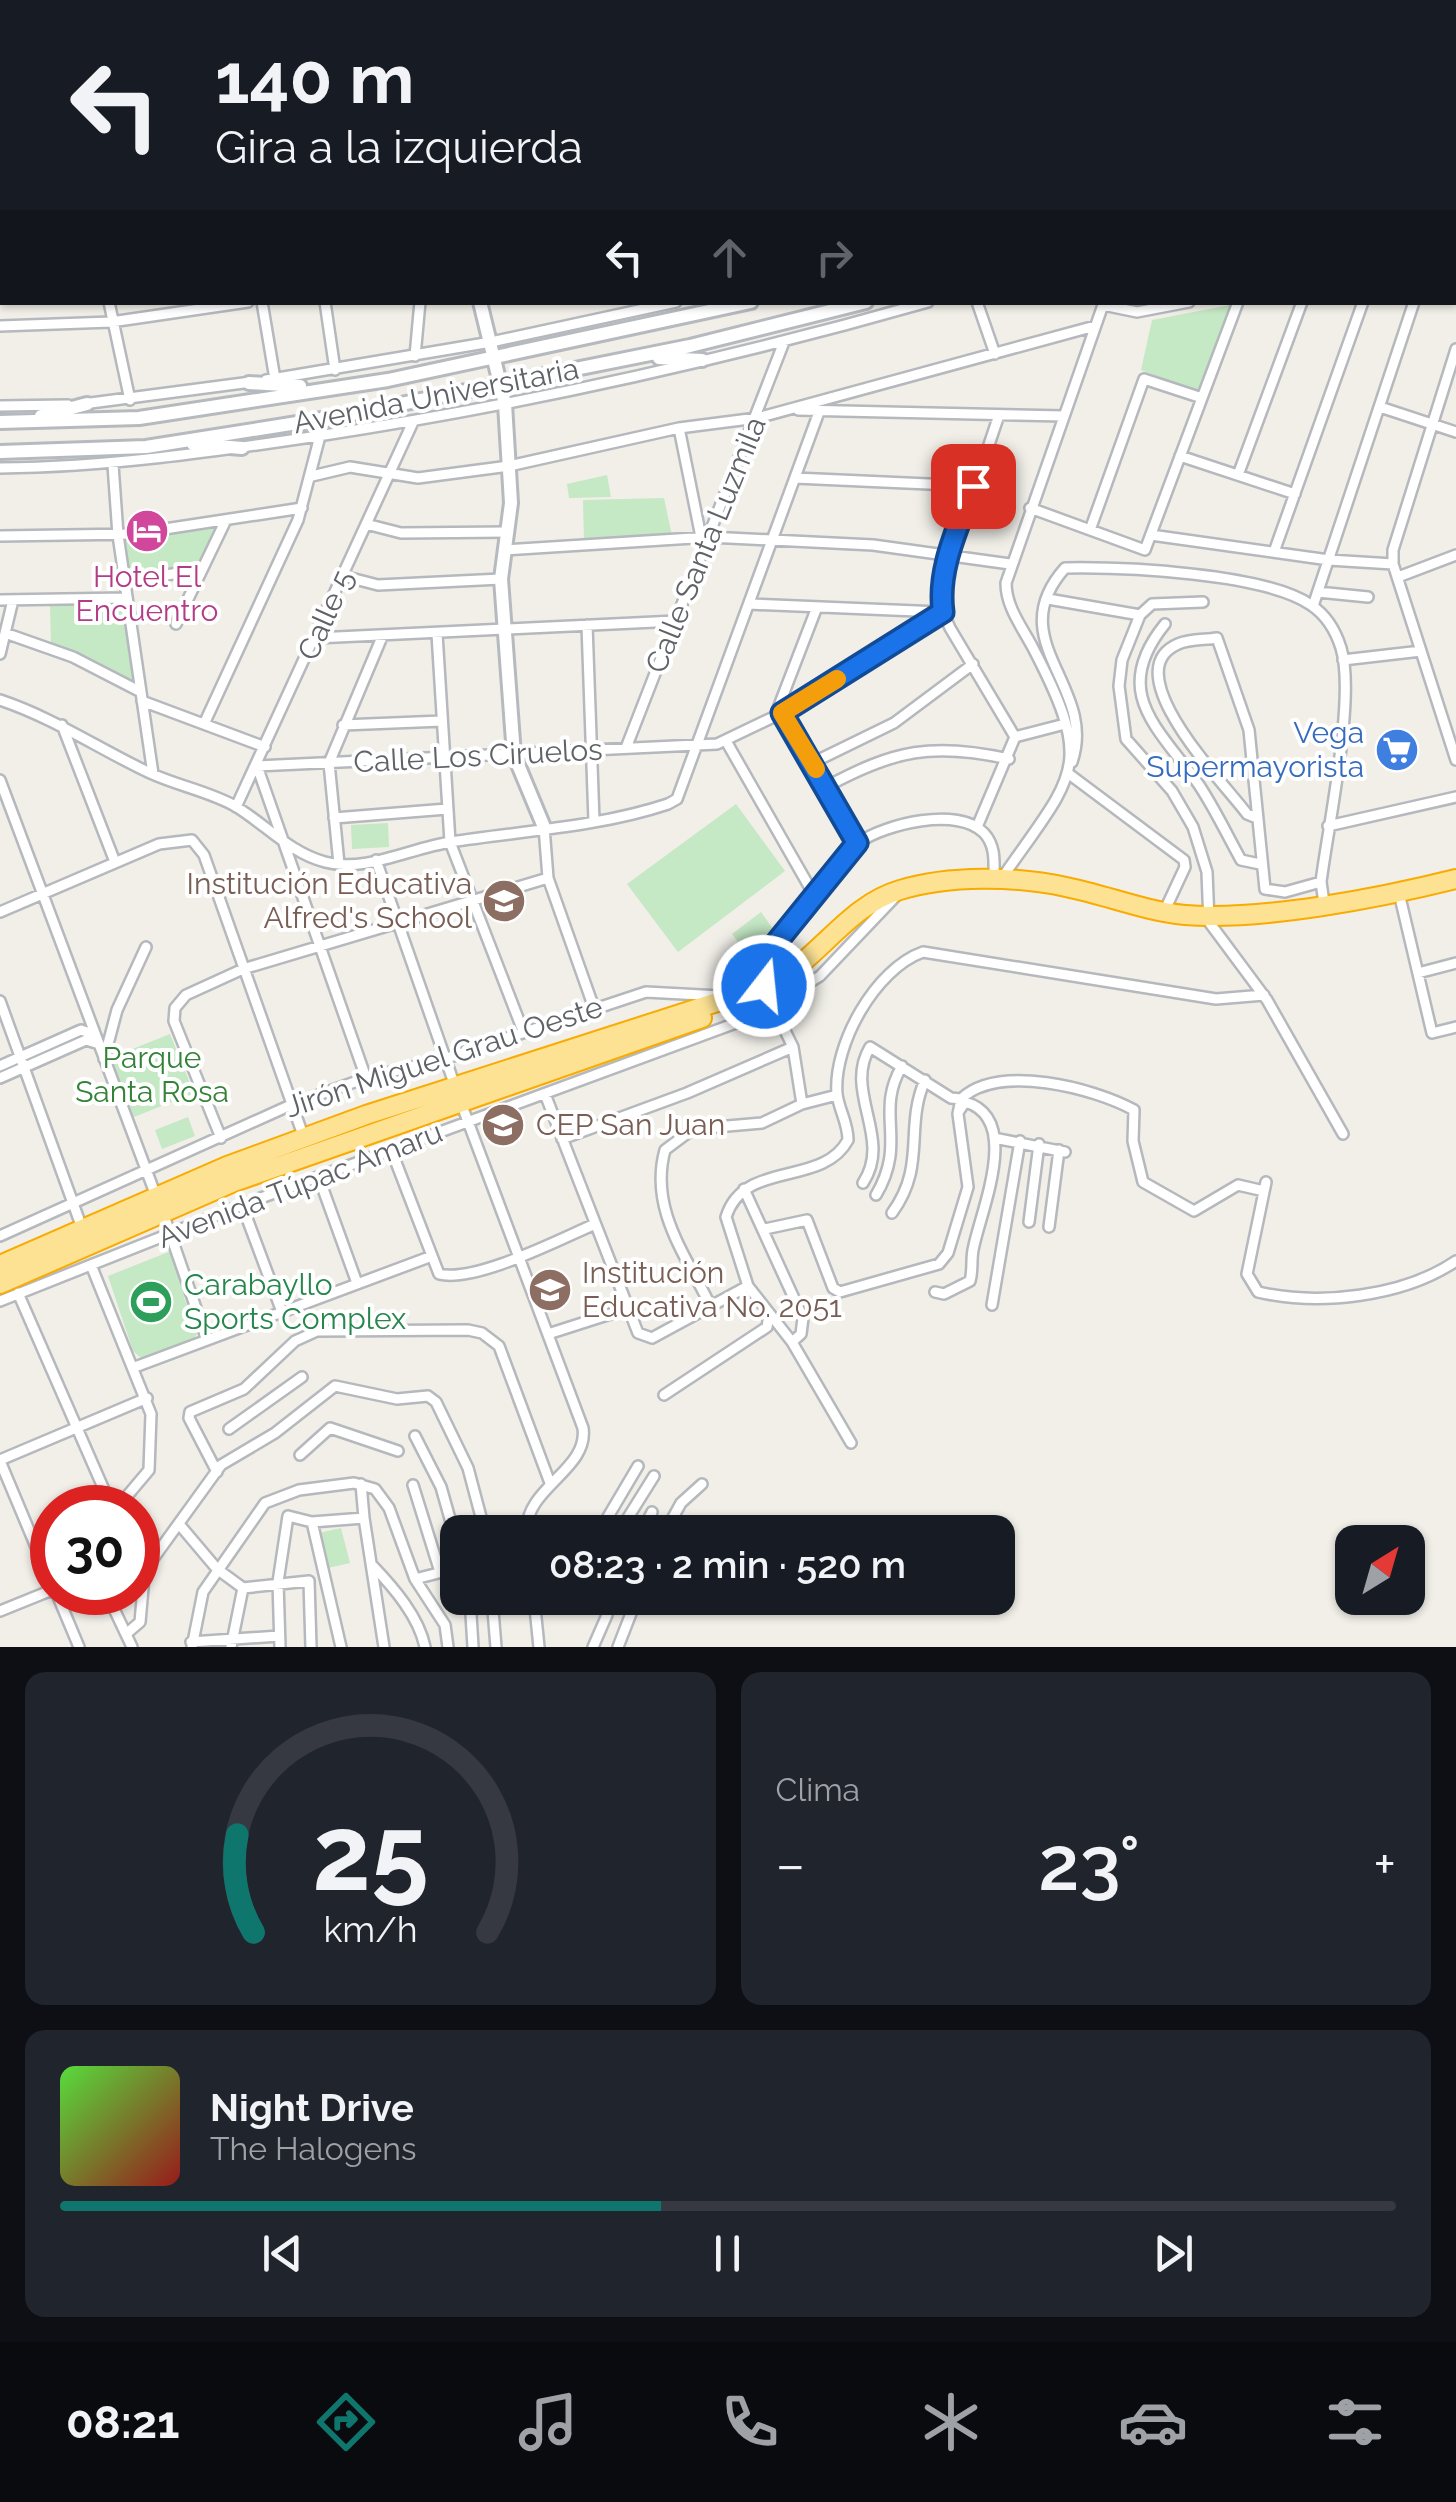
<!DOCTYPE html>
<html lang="es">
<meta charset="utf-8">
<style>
:root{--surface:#171b24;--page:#20242c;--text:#f1f3f6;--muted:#9ea1a6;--line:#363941;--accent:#0f766e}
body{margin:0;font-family:Raleway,sans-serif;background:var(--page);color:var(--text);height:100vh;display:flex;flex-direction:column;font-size:38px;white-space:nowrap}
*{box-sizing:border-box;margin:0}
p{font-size:32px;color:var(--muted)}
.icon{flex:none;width:55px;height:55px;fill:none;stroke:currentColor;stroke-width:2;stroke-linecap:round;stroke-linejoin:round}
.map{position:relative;height:1647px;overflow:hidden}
.side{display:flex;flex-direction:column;gap:25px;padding:25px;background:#0d0f14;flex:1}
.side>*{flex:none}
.top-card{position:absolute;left:0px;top:0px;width:1458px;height:305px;box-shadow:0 2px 8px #0004;background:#171b24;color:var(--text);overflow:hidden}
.needle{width:65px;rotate:37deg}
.fabs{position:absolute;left:1335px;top:1525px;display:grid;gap:20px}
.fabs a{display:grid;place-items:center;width:90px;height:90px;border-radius:20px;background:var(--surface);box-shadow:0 2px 8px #0004;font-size:50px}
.speed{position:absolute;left:30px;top:1485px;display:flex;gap:20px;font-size:50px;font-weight:700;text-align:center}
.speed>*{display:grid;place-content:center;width:130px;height:130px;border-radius:50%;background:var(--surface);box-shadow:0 2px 8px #0004;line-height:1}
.speed .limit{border:15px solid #d22;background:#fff;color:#111}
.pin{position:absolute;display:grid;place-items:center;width:85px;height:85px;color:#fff;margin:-42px;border-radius:20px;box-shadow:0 5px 15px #0006}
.me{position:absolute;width:110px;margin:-55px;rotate:16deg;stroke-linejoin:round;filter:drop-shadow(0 0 8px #0008)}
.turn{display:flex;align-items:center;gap:35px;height:210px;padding:0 50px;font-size:45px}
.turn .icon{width:130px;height:130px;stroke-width:2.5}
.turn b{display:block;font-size:70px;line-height:85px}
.lanes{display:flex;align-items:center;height:95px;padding:0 50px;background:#0003;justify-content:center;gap:50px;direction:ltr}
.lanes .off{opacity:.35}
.big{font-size:75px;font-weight:600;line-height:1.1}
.side .card{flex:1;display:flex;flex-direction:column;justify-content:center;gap:15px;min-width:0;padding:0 35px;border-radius:20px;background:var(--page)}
.side .dial{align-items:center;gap:0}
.dial svg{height:260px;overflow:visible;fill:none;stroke:var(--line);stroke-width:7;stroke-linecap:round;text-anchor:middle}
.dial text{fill:var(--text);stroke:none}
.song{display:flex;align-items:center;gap:30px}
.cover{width:120px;height:120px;border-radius:15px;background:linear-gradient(135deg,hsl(110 70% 55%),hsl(0 70% 35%))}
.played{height:10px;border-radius:5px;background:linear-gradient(90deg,var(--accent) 45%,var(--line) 45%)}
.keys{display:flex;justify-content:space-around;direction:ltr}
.heat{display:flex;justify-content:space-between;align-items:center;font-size:55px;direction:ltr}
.side .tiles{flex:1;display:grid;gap:25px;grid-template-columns:1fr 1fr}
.card:last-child{grid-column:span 2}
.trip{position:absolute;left:440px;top:1515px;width:575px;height:100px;border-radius:20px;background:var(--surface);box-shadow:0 2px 8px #0004;font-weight:600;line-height:100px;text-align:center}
.tab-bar{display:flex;height:160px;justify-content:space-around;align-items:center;background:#090b0e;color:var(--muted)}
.tab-bar .icon{width:70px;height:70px}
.tab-bar .active{color:var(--accent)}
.tab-bar b{font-size:45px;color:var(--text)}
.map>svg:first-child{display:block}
.green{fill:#c5e8c5}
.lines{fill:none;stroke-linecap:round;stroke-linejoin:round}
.street-casing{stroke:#b5b8bc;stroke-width:14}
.secondary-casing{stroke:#b6babf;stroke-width:18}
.highway-casing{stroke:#f9ab00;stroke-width:22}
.street{stroke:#fff;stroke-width:9}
.secondary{stroke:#fff;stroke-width:12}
.highway{stroke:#fde293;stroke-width:18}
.route-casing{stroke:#114b97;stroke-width:25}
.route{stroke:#1a73e8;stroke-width:18}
.slow{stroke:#f59e0b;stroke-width:18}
.labels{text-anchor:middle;stroke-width:8;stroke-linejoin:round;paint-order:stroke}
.street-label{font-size:30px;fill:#5f6368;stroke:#fff}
.hotel-label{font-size:30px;fill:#b23c85;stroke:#fff}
.shop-label{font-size:30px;fill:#366cbe;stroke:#fff;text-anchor:end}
.education-label{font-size:30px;fill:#785e54;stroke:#fff;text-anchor:start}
.park-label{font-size:30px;fill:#348238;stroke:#fff}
.leisure-label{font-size:30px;fill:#27864d;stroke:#fff;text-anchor:start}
</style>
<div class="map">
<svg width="1456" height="1647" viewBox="0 0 1456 1647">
<rect width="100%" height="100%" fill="#f1efe8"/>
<path class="green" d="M1230 305 1199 392 1141 370 1152 320Z
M607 475 611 497 569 498 567 484Z
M664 498 672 536 584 540 583 500Z
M219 527 200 566 130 576 123 540Z
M124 603 136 686 51 646 50 605Z
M736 804 785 871 678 952 627 884Z
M388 823 389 847 352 849 351 825Z
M761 912 773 929 745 951 732 934Z
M170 1034 194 1093 134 1117 110 1058Z
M188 1117 195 1136 162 1149 155 1130Z
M171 1251 187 1292 184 1298 200 1331 194 1338 141 1358 133 1351 108 1276Z
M341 1528 350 1563 328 1568 319 1533Z"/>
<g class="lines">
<g class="street-casing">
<path id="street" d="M67 0 68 2
M281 0 283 2
M551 0V2
M611 0V2
M675 0V2
M737 0V2
M801 0V2
M80 2 86 0
M253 2 259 0
M529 2 536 0
M779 2 786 0
M1023 2V0
M1088 2V0
M1141 2V0
M1206 2V0
M1269 2V0
M1317 2V0
M1386 2V0
M1437 2V0
M0 35 2 34
M1455 42 1456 41
M0 103H2
M0 156H2
M1455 183H1456
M0 221 2 220
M0 228 2 244
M1455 255H1456
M0 265H2
M109 302 130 400
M262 302 275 379
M325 302 335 370
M977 302 995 354
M1103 305 1137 312 1189 302
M0 326 111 322 248 302
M1456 349 1393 550V564L1456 760
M415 356 420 302
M266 380 491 342 676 302
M83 404 251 382
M0 406 68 405
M1380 407 1456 432
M798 410 1064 416
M679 428 701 537
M1180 456 1295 494
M113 465 118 535 153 774
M0 468C108 467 211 452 318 436 523 405 728 359 928 302
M1238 475 1302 302
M312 476 350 467 418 478 509 466 679 428 757 418 1095 326
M795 478 973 486
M1030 508 1145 550 1238 302
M366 524 401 533 508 532
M1090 530 1144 379 1202 398
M1151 535 1329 560 1393 564
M0 536 132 534 302 508
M505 550 709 537 873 545 1010 564
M1274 552 1363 302
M343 576 378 585 501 579
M1398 577 1456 555
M125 582 202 569
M1318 592 1368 597
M1048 599 1140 615
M0 600 127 598
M1203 602 1152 604 1140 615 1122 660 1119 686 1126 739 1172 791 1193 827 1207 872 1209 922 1267 1000 1343 1134
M749 604 940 612
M1313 606 1414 302
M176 624 226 520
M1165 624C1109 693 1159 728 1199 785 1215 809 1227 835 1241 860L1260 864
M587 625 594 821
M5 633 73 657 141 692
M437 634 450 842 523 1031
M316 638 676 621
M0 654 13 600
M1343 660 1421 651
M0 700C54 718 99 749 150 773 178 786 208 791 235 806 265 824 290 853 325 862 366 873 410 848 451 842 522 831 599 827 668 804L677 799 819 412
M142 701 265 747
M782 713 857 843
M775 716 817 607
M204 724 298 520 320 436
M62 725 115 862
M343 725 442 721
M1015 737 1065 724
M726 741 814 895
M626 748 784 342
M1072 762C1098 686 1000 641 1065 568 1123 567 1265 573 1311 605 1326 615 1336 632 1341 648 1356 697 1328 826 1321 882L1324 903
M812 763 894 723 973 664
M1069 774 1184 860 1185 867 1164 912
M0 780 156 1196
M826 787C894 750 933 742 1009 759
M236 807 413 422
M334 818 447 809
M1257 818 1247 814C1227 786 1113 672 1178 644 1189 639 1205 640 1217 638L1249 730 1265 889 1285 892 1321 882
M1328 826 1456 797
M544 827 548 878 594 1008
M977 827 1015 737 950 628 943 612 941 587 999 415
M376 860 456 1089
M339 864 329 763 382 637
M1002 878C1074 774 1096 769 1033 648 1022 627 1006 607 1006 583L1104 302
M1399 893 1432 1033 1456 1027
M0 912 159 844 192 840 204 855 304 1138
M1418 973 1456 963
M764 987 760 973C771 947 836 859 858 843 885 824 958 806 984 833 996 846 994 862 994 878
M0 1001 82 1228
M773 1006 793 1047 802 1104
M104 1059 117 1010 146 947
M0 1066 81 1030 93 1034
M0 1078 86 1040 96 1043
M366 1078 257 766 717 744 782 713 943 612
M545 1094 638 1333 652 1338 748 1286
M461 1103 583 1428C589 1470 524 1488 527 1532
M221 1138 174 1021 175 1008 186 995 243 969 548 878
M994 1138 1065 1152
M562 1139 687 1093 793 1047
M392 1152 439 1274C475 1283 558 1240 593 1225
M319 1178 357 1283
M1266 1182 1247 1274 1258 1292C1319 1306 1403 1297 1456 1261
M863 1183C893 1138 843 1092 870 1047L951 1098 961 1099
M744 1189 803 1318 801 1334 792 1342
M876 1195C908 1141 874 1113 902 1066
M242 1205 282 1312
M162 1210 207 1340
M892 1213C927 1165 904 1128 925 1080
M1029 1222 1039 1144
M1049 1227 1059 1150
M765 1229 807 1220 833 1288 840 1292 939 1264 948 1253 968 1187 958 1114 961 1099C998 1063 1094 1088 1134 1110L1133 1141 1143 1182 1194 1211 1238 1185 1264 1191
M0 1236 293 1104 366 1078 444 1059 646 992 720 996
M91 1265 151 1414 149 1470 117 1508
M935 1292 944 1294 970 1281C973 1271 971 1261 973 1250 980 1212 1023 1118 965 1102L959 1111
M18 1293 112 1508
M0 1301 242 1205 755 1016 820 976 898 894
M709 1303C685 1254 649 1208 665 1150L693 1129 762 1123 802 1104 837 1095
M992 1305 1020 1141
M548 1334 626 1309
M135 1367 432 1256
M664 1395 767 1327 769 1315
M229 1429 302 1377
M415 1436 441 1487 458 1547
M851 1443 792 1342 748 1286 726 1217C744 1159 822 1188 848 1140 848 1123 839 1110 837 1094 833 1045 875 969 923 952L1216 999 1264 995
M300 1455 330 1428 398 1451
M0 1460 147 1398
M0 1461 52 1585
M217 1472 189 1418 190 1412 244 1389 295 1341 317 1331 468 1330 482 1333 499 1346 550 1483
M361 1484 364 1518
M413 1485 440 1572
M312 1522 341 1647
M179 1524 217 1569 243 1588
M599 1532 638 1466
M619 1532 654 1476
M642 1532 652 1512
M665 1532 681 1503 702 1484
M34 1542 52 1535
M373 1566C394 1588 419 1617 425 1647
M415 1579 458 1568
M243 1588 309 1581 311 1647
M56 1592 79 1647
M106 1592 132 1647
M470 1598 473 1647
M492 1598 496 1647
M534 1598 539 1647
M0 1611 52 1590
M126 1634 140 1622 144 1577 153 1559 221 1465 275 1433 335 1386 397 1399 428 1396 436 1402 468 1468 485 1532
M191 1642 279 1636
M192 1647 203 1592 265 1503 299 1490 354 1483 375 1489 389 1508 415 1579 445 1625 448 1647
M231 1647 243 1588
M280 1647 278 1582 288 1516 312 1522 364 1518 384 1647
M593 1647 607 1615 608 1598
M618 1647 637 1598"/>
</g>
<g class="secondary-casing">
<path id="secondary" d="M358 0 360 2
M1455 126 1456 125
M1455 137H1456
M1455 165H1456
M480 302 505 404 511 503 501 579 514 755 544 827
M659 358 702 360
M249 383 300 386
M41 416 87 404
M0 422 139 418 388 380 751 302
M193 444 242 448
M0 452 146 447 341 416 690 346 866 302"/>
</g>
<g class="highway-casing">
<path id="highway" d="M0 1265 227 1166 366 1115 764 987C816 965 845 906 900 890 949 875 1016 876 1066 887 1106 895 1144 911 1185 915 1262 921 1380 898 1456 879
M0 1284 234 1182 702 1018"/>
</g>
<use href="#street" class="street"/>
<use href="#secondary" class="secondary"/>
<use href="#highway" class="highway"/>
</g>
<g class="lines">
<g class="route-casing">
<path id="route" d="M764 986 760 973 776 943 857 843 782 713 943 612C937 568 959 526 973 486"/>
</g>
<use href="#route" class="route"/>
<path class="slow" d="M816 769 782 713 837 679"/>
</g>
<defs>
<g id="hotel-disc" transform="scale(2.25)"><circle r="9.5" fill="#d1479c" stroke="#fff"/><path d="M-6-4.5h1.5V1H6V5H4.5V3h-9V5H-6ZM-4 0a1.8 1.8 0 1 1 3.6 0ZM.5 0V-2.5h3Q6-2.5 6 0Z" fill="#fff"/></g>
<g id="supermarket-disc" transform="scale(2.25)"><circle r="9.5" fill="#3f7fe0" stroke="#fff"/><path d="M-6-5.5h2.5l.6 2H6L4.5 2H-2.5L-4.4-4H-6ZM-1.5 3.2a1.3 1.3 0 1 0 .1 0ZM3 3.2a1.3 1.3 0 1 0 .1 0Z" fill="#fff"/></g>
<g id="school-disc" transform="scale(2.25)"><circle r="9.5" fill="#8d6e63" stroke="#fff"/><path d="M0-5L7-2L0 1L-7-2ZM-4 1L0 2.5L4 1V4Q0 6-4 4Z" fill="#fff"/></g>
<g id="stadium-disc" transform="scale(2.25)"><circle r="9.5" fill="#2e9e5b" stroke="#fff"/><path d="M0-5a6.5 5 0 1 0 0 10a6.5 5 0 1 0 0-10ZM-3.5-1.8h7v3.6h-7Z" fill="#fff"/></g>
</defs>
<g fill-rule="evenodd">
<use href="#hotel-disc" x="147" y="531"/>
<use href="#supermarket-disc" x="1397" y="750"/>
<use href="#school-disc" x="504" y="901"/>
<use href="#school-disc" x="503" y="1125"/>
<use href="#school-disc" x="550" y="1290"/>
<use href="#stadium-disc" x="151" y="1302"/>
</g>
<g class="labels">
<g class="street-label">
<text transform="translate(436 396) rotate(-11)" y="10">Avenida Universitaria</text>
<text transform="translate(706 545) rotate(-68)" y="10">Calle Santa Luzmila</text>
<text transform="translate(326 615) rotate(-66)" y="10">Calle 5</text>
<text transform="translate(478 756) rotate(-3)" y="10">Calle Los Ciruelos</text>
<text transform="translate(444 1057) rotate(-18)" y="10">Jirón Miguel Grau Oeste</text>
<text transform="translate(300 1185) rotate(-21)" y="10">Avenida Túpac Amaru</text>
</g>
<g class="hotel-label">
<text x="147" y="587">Hotel El<tspan x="147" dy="34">Encuentro</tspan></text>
</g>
<g class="shop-label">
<text x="1364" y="743">Vega<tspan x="1364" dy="34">Supermayorista</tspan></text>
</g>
<g class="education-label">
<text x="472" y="894" text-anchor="end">Institución Educativa<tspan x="472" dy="34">Alfred's School</tspan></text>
<text x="536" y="1135">CEP San Juan</text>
<text x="582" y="1283">Institución<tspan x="582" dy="34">Educativa No. 2051</tspan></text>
</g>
<g class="park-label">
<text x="152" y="1068">Parque<tspan x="152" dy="34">Santa Rosa</tspan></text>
</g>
<g class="leisure-label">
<text x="184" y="1295">Carabayllo<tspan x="184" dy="34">Sports Complex</tspan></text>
</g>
</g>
</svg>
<div class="fabs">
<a><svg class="needle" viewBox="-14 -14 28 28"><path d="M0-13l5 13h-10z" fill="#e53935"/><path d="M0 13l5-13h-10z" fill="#9ea1a6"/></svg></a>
</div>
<div class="speed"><div class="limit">30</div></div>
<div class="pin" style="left:973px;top:486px;background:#d93025"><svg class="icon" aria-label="arrive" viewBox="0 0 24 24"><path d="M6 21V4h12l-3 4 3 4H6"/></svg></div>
<svg class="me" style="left:764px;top:986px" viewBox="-20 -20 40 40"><circle r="17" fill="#1a73e8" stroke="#fff" stroke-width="3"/><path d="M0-11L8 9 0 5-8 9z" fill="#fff"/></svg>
<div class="trip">08:23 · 2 min · 520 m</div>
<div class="top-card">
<div class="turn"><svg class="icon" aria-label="left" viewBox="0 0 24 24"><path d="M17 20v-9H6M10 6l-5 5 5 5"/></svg><div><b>140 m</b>Gira a la izquierda</div></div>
<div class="lanes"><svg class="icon" aria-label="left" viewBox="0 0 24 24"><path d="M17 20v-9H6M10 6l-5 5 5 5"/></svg><svg class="icon off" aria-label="ahead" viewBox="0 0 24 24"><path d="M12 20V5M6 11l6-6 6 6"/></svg><svg class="icon off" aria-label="right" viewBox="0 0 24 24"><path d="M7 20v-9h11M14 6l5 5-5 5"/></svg></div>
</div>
</div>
<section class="side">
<div class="tiles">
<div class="card dial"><svg viewBox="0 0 100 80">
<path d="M14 69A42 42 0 1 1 86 69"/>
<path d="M14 69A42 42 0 0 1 9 39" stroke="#0f766e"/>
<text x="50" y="56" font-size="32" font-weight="700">25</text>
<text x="50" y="72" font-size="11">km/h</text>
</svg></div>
<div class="card"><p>Clima</p>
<div class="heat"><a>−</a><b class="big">23°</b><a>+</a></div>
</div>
<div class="card">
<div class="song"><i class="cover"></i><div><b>Night Drive</b><p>The Halogens</p></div></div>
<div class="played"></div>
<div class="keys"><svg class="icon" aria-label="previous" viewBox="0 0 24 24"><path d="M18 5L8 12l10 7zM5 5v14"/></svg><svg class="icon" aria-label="pause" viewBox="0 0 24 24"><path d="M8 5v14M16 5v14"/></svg><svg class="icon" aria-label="next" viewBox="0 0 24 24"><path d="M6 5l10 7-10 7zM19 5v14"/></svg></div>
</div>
</div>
</section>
<nav class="tab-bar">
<b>08:21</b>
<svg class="icon active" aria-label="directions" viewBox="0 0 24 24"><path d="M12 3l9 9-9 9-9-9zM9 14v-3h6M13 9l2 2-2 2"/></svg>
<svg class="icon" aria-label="music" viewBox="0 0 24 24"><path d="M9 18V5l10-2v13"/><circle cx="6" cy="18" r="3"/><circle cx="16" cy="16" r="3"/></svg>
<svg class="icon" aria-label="phone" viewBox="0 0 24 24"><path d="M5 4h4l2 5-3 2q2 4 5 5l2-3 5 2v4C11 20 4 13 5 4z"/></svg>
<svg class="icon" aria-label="climate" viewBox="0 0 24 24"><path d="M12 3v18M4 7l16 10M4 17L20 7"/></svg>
<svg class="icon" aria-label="car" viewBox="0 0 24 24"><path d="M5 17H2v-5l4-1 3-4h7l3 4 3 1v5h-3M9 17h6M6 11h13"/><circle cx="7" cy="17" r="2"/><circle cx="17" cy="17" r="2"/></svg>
<svg class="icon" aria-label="filters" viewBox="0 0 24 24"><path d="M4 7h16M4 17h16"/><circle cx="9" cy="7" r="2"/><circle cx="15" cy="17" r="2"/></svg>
</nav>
